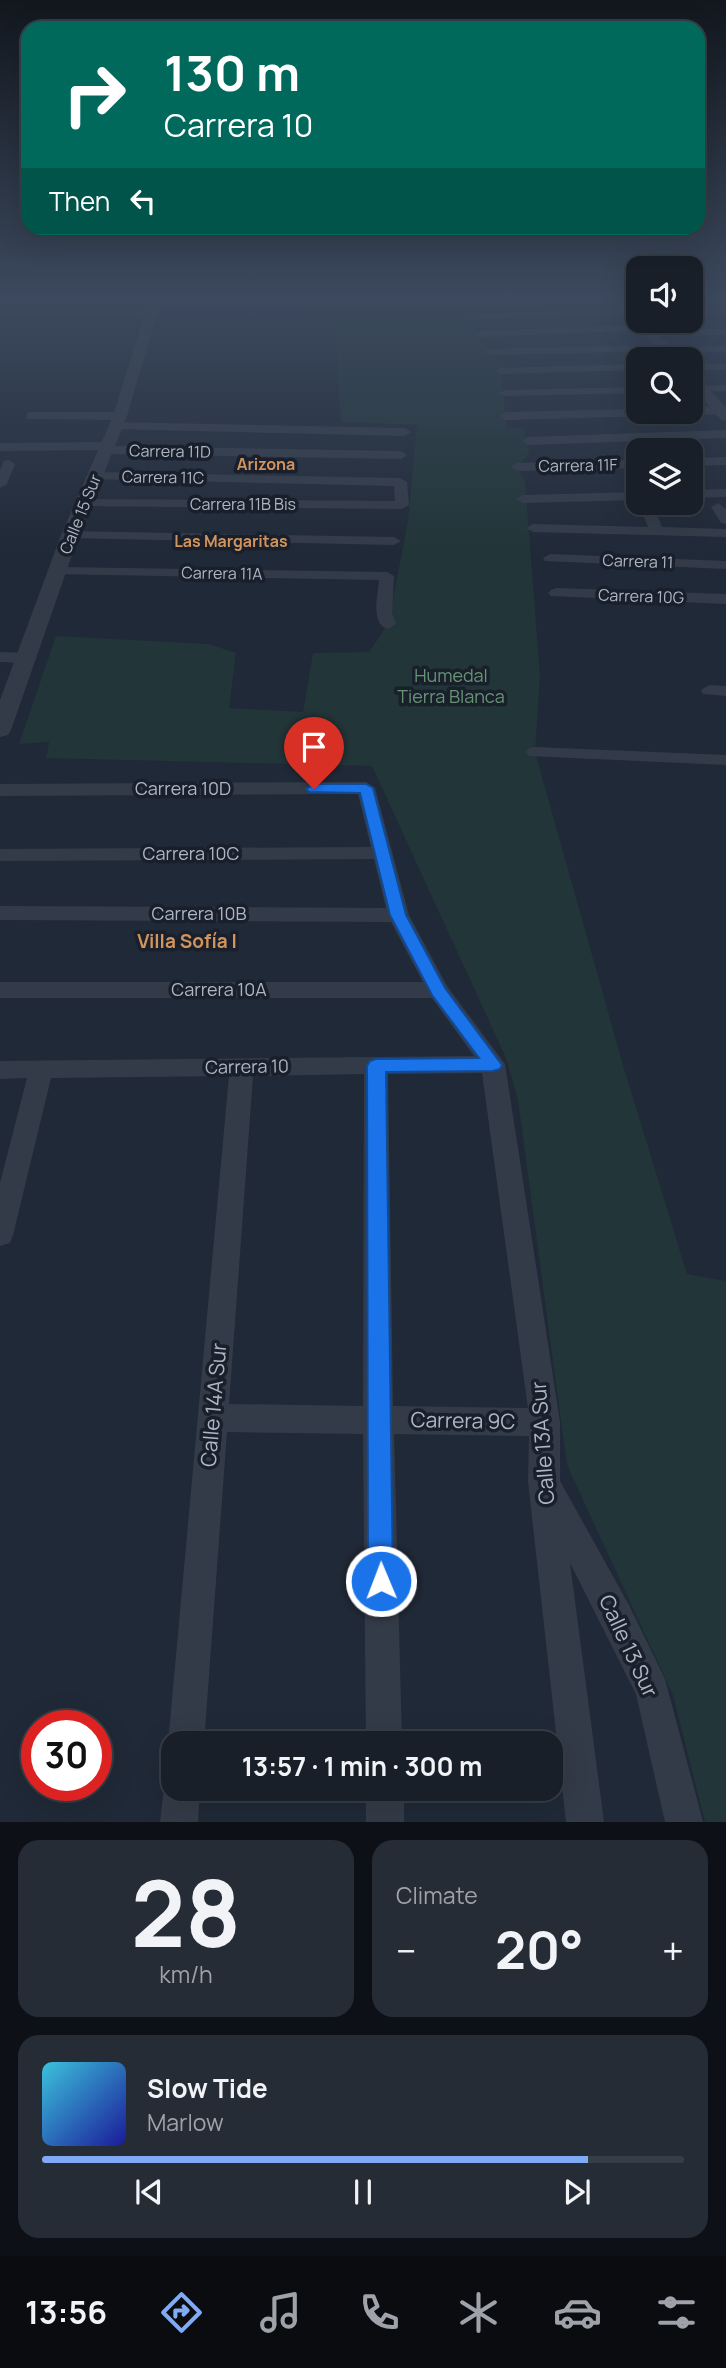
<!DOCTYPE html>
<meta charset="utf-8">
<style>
:root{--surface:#181f29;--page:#252c35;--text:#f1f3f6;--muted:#9fa2a8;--line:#363d46;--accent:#81aaf6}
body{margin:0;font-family:Manrope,sans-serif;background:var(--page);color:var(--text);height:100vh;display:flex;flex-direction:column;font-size:26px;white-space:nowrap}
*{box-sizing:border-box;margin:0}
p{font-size:23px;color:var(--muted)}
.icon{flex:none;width:38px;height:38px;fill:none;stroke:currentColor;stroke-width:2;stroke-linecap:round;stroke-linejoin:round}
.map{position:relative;height:1822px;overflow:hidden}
.sheet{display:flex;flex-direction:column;gap:18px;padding:18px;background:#0d1117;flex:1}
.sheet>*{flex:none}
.top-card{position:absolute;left:21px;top:21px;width:684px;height:214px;border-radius:21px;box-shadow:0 7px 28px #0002,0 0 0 2px var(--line);background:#00695c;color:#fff;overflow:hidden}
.buttons{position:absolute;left:626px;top:256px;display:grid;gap:14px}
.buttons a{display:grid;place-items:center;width:77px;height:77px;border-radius:14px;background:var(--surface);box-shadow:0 7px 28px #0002,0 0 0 2px var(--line);font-size:35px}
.speed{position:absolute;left:21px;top:1710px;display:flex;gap:14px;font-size:35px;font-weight:700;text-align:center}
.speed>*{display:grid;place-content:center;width:91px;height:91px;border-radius:50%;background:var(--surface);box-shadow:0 7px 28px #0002,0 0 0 2px var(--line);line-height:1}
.speed .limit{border:10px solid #d22;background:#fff;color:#111}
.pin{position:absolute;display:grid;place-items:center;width:60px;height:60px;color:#fff;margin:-72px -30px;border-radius:50% 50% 50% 0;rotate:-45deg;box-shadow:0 0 7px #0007}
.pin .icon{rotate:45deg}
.me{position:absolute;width:77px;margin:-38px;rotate:359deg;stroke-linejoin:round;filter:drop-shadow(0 0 5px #0008)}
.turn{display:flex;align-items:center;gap:24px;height:147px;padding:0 28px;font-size:32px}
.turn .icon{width:91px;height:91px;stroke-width:2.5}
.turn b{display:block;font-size:49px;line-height:60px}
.then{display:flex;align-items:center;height:66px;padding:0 28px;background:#0003;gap:14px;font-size:26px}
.big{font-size:52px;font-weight:700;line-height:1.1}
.sheet .tile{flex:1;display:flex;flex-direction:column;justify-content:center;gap:10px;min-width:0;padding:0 24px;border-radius:21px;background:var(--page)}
.sheet .dial{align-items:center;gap:0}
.dial b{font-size:91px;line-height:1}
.song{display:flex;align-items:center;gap:21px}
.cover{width:84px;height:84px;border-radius:10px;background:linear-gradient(135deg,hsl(190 70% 55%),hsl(240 70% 35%))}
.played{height:7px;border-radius:4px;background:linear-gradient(90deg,var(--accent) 85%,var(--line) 85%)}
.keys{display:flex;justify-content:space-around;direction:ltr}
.heat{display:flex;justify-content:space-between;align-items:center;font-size:38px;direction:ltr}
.sheet .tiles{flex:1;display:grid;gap:18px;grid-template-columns:1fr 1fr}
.tile:last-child{grid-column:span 2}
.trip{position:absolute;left:161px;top:1731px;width:402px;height:70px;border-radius:21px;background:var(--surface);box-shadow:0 7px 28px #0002,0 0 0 2px var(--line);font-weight:700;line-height:70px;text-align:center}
.menu{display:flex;height:112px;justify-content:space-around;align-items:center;background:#0a0c10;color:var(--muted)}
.menu .icon{width:49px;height:49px}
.menu .active{color:var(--accent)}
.menu b{font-size:32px;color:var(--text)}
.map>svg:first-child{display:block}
.green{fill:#223538}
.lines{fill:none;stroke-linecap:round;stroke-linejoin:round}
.minor{fill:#343b48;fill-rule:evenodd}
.tertiary{fill:#343b48;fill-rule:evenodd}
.route{fill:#1a73e8;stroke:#114b97;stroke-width:2}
.labels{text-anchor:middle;stroke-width:7;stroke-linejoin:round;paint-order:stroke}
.far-street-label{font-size:16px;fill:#aeb6c4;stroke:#19202c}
.far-neighbourhood-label{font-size:16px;font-weight:bold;fill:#d2945c;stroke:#19202c}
.park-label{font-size:18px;fill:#669473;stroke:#19202c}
.street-label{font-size:18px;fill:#aeb6c4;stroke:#19202c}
.neighbourhood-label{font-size:19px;font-weight:bold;fill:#d2945c;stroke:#19202c}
.near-street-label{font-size:21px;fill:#aeb6c4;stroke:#19202c}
</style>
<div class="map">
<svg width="726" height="1822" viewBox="0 0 726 1822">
<rect width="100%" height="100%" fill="#202937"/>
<path class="green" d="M304 297H322L329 302 327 297H448L464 307 482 343 497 361 504 362 509 368 501 371 507 428H523L530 452 517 467 525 481 540 676 535 752 623 1065 687 1274 726 1281V1822H705L673 1695 567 1465 518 1100 506 1058 372 766 46 758 49 742 19 744 56 636 209 644 236 653 229 708 303 712 313 653 369 652 388 624 408 521 417 425 341 422 334 313 330 304 315 307Z"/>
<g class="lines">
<path class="minor" d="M529 297H559L554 300 504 306 499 303Z
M632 309 633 311 628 314 469 320 464 317 469 314Z
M726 309V315L691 316V310Z
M0 310H153L158 313 153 316H0Z
M646 325 651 328 650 330 478 337 473 334 478 331Z
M726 329V335L652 336 647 333 652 330Z
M661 345 666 347 726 346V352L667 353 662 351 490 355 485 352 490 349Z
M639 364V370L501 374 495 371 501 368Z
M691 364H726V370H691Z
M726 385V391L691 392V386Z
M639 387V393L505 396 499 393 505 390Z
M726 406V414L506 420 500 416 506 412 639 409V411H691V407Z
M31 412H120L126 416 120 420 27 419V413Z
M115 422 405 428 411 432 405 436 111 429 109 426Z
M726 430V438L528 445 522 441 528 437Z
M107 442 113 446 401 451 407 455 401 459 106 454 100 450 0 451V443Z
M726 457V465L691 466V458Z
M9 460 15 464 7 484 0 488V470L4 461Z
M639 460V468L517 471 511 467 517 463Z
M94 472 400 478 407 482 409 505 402 509 78 506V500L83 499 395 501 394 486 89 479 87 476Z
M726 489V497L691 498V490Z
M639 492V500L523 503 516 499 523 495Z
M718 503 726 509V524L721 523 711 507Z
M648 505 655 509 662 527 726 529V537L533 532 526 528 533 524 648 527 641 509Z
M70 531 394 537 401 541 394 545 65 538 63 535Z
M550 554 726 561V569L545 561 543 558Z
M58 567 387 572 394 576 392 613 396 624 388 629C370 624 378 595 379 580L53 574 51 571 53 568Z
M556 588 726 594V604L551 596 548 593 551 590Z
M0 652 26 653 34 658 26 663 0 662Z
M709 685 726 686V696L703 694 701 690Z
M535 747 726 755V765L529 756 526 752 529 748Z
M366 782 375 788 409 915 447 986 505 1064 560 1422V1481L629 1605 665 1679 703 1822H665L636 1694 570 1563 604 1822H566L528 1481 529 1436 394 1434 402 1743H366L363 1434 227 1432 204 1743H173V1756L168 1743 229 1076 51 1078 13 1235 10 1243 0 1246V1183L27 1078 0 1079V1061L474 1056 432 998H0V982H423L391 922 0 920V906L386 908 374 859 0 861V849L371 847 358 794 0 796V784ZM482 1073 528 1408 393 1406 388 1074ZM364 1074 363 1406 229 1404 253 1076Z
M173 1773V1788H200L198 1822H160L164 1788 169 1775Z
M366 1788H404V1822H366Z"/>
<path class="tertiary" d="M150 297H162L127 416 79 535 11 730 8 735 0 737V700L61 535 113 416Z
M609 297H622L639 314V320H645L682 359H667Z
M691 373 696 374 726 408V421L721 420 691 386Z"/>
</g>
<linearGradient id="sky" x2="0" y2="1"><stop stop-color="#12171e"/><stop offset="0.54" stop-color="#3c495e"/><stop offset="1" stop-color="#3c495e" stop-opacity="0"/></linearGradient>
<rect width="726" height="552" fill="url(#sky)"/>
<path class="route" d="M314 784H366L373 788 406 915 445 988 502 1065 500 1069 493 1071 386 1072 393 1581 390 1590 381 1594 372 1590 368 1581 367 1066 370 1061 376 1059 479 1058 432 995 390 915 360 793 309 792 306 789Z"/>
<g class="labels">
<g class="far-street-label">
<text transform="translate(170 451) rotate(1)" y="6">Carrera 11D</text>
<text transform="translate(578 465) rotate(-1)" y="6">Carrera 11F</text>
<text transform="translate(163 477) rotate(1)" y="6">Carrera 11C</text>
<text x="243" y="510">Carrera 11B Bis</text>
<text transform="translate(80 514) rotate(-68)" y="6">Calle 15 Sur</text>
<text transform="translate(638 561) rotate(2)" y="6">Carrera 11</text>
<text transform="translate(222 573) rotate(1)" y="6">Carrera 11A</text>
<text transform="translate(641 596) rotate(2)" y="6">Carrera 10G</text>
</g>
<g class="far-neighbourhood-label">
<text x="266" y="470">Arizona</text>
<text x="231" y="547">Las Margaritas</text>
</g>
<g class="park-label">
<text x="451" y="682">Humedal<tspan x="451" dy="21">Tierra Blanca</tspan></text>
</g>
<g class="street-label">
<text x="183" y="795">Carrera 10D</text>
<text x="191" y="860">Carrera 10C</text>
<text x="199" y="920">Carrera 10B</text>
<text x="219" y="996">Carrera 10A</text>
<text transform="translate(247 1067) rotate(-1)" y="6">Carrera 10</text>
</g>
<g class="neighbourhood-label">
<text x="187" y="948">Villa Sofía I</text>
</g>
<g class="near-street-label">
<text transform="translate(214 1405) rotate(-85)" y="7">Calle 14A Sur</text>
<text transform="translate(463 1421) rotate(1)" y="7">Carrera 9C</text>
<text transform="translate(543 1443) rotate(-94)" y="7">Calle 13A Sur</text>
<text transform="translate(628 1646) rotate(65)" y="7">Calle 13 Sur</text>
</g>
</g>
</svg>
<div class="buttons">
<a><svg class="icon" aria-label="sound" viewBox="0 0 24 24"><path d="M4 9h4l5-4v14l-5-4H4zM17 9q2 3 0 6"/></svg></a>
<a><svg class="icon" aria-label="search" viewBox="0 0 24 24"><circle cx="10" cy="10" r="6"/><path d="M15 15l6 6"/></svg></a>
<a><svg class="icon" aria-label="layers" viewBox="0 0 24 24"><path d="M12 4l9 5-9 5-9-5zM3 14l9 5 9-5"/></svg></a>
</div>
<div class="speed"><div class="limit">30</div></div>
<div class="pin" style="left:314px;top:789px;background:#d93025"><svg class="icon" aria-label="arrive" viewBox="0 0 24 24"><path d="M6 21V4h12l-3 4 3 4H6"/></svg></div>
<svg class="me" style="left:381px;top:1581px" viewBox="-20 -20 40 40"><circle r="17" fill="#1a73e8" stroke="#fff" stroke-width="3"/><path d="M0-11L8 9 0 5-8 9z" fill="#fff"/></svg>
<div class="trip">13:57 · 1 min · 300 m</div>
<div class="top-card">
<div class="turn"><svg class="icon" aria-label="right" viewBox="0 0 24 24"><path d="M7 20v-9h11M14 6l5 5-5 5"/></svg><div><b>130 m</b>Carrera 10</div></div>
<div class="then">Then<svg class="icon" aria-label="left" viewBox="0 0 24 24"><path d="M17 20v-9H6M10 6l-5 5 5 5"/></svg></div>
</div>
</div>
<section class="sheet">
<div class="tiles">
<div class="tile dial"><b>28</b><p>km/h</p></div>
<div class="tile"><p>Climate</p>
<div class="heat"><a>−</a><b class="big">20°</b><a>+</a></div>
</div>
<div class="tile">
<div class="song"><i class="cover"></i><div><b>Slow Tide</b><p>Marlow</p></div></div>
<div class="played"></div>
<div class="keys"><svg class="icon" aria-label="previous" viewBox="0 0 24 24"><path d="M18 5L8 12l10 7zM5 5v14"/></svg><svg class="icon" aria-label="pause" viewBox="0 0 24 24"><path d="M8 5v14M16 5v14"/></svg><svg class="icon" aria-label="next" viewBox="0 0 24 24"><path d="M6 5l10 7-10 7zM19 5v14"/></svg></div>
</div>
</div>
</section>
<nav class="menu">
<b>13:56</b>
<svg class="icon active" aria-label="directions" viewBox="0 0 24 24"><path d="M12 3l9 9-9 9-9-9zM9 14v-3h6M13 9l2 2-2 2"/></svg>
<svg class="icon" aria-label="music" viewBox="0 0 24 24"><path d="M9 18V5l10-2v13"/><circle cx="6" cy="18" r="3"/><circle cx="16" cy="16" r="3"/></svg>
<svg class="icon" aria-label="phone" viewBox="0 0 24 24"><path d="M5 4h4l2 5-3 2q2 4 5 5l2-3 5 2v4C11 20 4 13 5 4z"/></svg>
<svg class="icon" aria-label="climate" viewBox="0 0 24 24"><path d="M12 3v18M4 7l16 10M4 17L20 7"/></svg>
<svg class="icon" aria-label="car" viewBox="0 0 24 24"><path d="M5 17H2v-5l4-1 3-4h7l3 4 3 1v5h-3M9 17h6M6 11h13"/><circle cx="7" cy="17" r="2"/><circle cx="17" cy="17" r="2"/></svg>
<svg class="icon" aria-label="filters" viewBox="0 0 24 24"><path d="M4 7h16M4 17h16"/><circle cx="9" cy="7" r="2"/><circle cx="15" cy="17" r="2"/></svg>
</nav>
